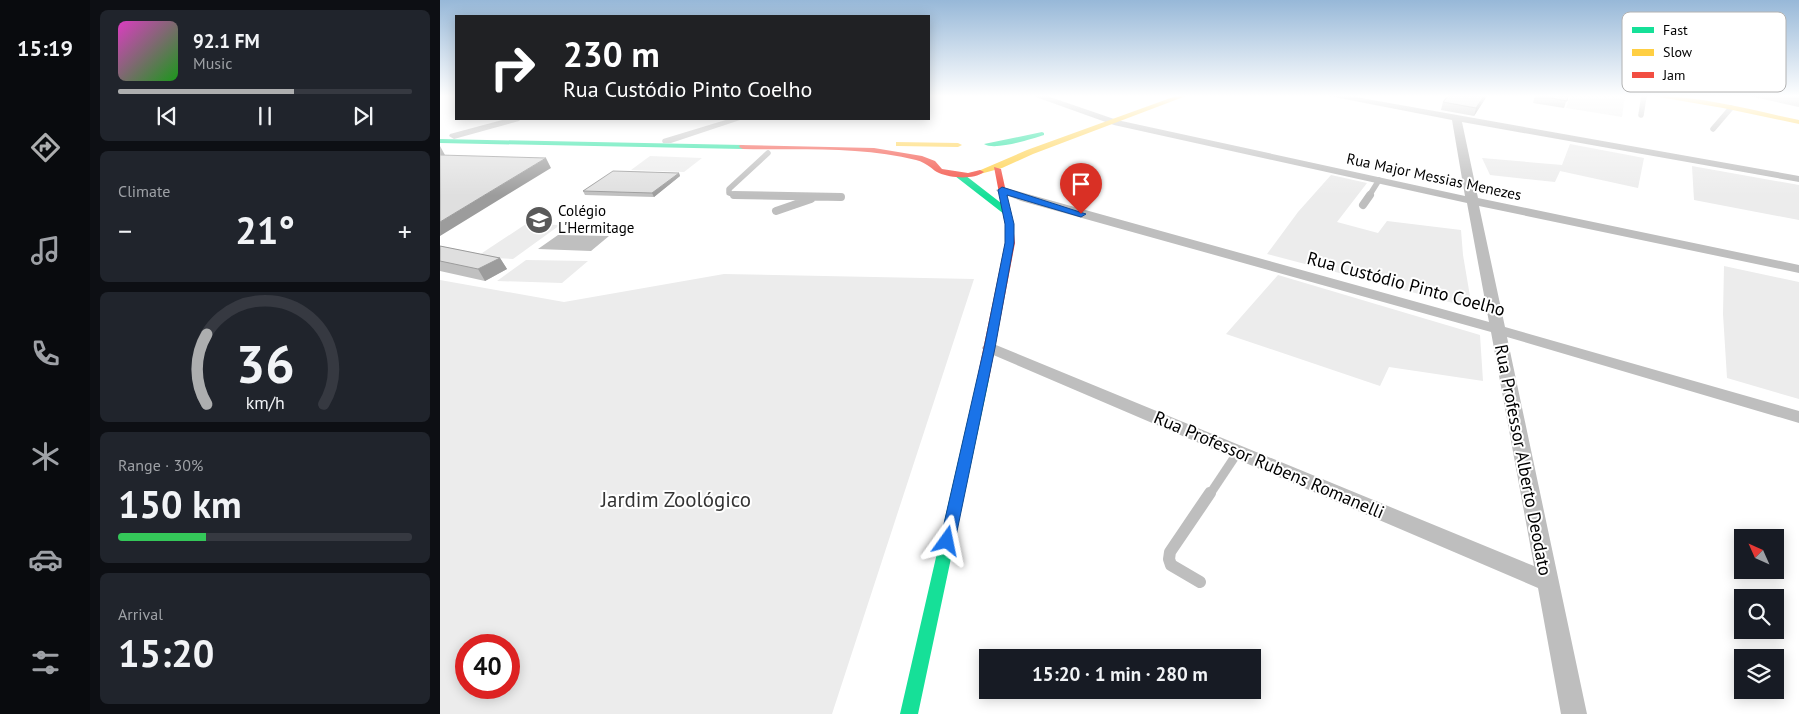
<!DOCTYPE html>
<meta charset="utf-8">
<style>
:root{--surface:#171b24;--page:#20242c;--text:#f1f3f6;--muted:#9ea1a6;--line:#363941;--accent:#adaeaf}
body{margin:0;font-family:"PT Sans",sans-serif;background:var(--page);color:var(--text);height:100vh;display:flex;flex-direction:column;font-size:19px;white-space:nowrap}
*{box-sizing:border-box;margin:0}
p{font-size:16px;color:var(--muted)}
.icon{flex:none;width:28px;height:28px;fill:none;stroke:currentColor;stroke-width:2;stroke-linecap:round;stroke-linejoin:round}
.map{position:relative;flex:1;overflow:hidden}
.details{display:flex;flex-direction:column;gap:10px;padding:10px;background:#0d0f14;width:350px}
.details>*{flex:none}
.guide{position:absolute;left:15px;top:15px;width:475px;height:105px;border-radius:0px;box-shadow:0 2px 12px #0003;background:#202124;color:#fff;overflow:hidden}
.needle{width:32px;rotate:315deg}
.controls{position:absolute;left:1294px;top:529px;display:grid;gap:10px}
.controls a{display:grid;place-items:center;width:50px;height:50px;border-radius:0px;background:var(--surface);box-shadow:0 2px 12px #0003;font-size:25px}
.speed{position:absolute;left:15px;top:634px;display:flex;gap:10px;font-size:25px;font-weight:700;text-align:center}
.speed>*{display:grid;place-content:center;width:65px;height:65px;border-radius:50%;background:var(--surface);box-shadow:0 2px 12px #0003;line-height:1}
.speed .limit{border:8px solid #d22;background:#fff;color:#111}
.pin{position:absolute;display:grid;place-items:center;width:42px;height:42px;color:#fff;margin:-51px -21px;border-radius:50% 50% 50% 0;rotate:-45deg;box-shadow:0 0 5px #0007}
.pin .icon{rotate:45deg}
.me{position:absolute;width:55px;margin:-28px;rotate:12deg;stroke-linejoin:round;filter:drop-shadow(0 0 4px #0008)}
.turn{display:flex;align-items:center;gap:18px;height:105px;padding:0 25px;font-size:22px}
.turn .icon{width:65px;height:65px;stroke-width:2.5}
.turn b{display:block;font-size:35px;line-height:42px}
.big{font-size:38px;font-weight:600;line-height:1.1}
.details .card{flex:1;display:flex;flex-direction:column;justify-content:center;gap:8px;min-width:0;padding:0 18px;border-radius:8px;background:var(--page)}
.details .dial{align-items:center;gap:0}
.dial svg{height:130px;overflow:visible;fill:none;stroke:var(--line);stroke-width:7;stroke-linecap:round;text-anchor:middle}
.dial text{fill:var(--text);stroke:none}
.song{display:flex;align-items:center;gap:15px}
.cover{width:60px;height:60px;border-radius:8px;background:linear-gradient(135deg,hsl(310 70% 55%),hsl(120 70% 35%))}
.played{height:5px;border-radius:2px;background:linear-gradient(90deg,var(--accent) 60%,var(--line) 60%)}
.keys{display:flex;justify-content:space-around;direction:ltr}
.heat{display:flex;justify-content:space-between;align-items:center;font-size:28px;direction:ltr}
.charge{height:8px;border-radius:4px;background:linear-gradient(90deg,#34c759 30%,var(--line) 0)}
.trip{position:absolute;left:539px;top:649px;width:282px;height:50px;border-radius:0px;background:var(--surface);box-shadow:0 2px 12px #0003;font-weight:600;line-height:50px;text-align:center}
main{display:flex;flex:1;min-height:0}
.menu{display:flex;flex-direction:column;width:90px;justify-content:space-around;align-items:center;background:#090b0e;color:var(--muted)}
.menu .icon{width:35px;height:35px}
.menu .selected{color:var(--accent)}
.menu b{font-size:22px;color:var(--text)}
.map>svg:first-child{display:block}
.green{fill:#ececec;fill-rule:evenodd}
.water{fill:#bfbfbf}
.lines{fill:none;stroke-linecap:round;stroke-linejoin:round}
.lane-far3{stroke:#bebebe;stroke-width:5.5}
.lane-far2{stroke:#bebebe;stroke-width:8}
.lane-far1{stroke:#bebebe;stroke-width:9}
.lane{stroke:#bebebe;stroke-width:12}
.street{fill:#bebebe;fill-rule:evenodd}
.fast{fill:#16e098;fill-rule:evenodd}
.slow{fill:#ffcf43;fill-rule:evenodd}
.jam{fill:#f24e42;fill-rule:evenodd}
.wall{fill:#c0c0c0}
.shaded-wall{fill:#9c9c9c}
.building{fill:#dfdfdf;stroke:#9c9c9c}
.route{fill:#1a73e8;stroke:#114b97}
.labels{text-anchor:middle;stroke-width:4;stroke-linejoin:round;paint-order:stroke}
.far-street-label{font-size:15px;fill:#000;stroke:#fff}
.far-poi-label{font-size:15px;fill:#000;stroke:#fff;text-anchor:start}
.street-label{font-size:18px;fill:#000;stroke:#fff}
.near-park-label{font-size:21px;fill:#333;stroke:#fff}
.key{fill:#fff;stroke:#b2b2b2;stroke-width:1}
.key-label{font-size:14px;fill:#000}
</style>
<main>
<nav class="menu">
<b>15:19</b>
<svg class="icon selected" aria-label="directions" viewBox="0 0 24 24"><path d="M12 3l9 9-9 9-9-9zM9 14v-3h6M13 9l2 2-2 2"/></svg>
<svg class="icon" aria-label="music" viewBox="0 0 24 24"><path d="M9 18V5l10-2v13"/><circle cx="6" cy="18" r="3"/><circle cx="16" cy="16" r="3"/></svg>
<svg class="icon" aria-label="phone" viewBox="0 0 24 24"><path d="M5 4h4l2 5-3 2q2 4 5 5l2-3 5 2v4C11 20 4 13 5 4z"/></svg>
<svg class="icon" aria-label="climate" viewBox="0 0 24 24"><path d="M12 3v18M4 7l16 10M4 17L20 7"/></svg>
<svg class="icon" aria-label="car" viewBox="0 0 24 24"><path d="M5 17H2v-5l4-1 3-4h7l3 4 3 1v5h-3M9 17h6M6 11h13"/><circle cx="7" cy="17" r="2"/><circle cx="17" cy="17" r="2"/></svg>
<svg class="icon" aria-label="filters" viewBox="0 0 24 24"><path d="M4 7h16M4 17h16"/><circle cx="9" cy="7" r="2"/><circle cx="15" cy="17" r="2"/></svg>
</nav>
<section class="details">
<div class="card">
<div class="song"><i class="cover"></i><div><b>92.1 FM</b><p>Music</p></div></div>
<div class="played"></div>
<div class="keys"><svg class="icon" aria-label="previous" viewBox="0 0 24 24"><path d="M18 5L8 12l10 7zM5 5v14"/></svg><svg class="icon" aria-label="pause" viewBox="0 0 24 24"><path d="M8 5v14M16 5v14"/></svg><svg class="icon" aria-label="next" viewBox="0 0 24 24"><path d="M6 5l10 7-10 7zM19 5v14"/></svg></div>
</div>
<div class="card"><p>Climate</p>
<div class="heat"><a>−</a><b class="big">21°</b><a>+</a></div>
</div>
<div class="card dial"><svg viewBox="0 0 100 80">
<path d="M14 69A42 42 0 1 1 86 69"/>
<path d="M14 69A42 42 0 0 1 14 26" stroke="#adaeaf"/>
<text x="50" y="56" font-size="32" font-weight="700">36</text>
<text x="50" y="72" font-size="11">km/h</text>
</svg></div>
<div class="card"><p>Range · 30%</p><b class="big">150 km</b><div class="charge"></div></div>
<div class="card"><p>Arrival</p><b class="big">15:20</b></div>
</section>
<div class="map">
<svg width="1359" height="714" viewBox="0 0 1359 714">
<rect width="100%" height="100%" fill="#fff"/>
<path class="green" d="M1130 96H1185L1182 117 1126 108Z
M1130 144 1204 158 1198 188 1120 171 1115 182 1050 175 1042 158 1122 165Z
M210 156 262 158 244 172 191 170Z
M1252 166 1359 185V220L1254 200Z
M891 175 927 183 897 222 938 233 947 221 1021 230 1023 255 1032 308 827 254 858 212Z
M86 224 120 225 73 259 36 257Z
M86 260 148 261 122 283 57 281Z
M1284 266 1359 282V399L1287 378 1283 314Z
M284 274 534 279 392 714H0V280L124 302ZM26 645H69V688H26Z
M838 275 1040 335 1043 381 949 367 940 386 786 334Z"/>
<path class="water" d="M1309 96H1359V107Z
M118 235 169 236 151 251 98 249Z"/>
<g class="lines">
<path class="lane-far3" d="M1201 115 1204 96
M1273 129 1291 108
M328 153 289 189V193L295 195 337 196
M929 196 939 180"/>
<path class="lane-far2" d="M294 195 401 197
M923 205 930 195
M336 211 371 199"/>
<path class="lane-far1" d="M770 494 798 452"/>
<path class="lane" d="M760 582 731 565 729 559 730 552 770 493"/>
<path class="street" d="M593 96H607L677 120 1025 196 1012 120 889 96H910L1359 176V182L1022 122 1038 198 1359 265V273L1039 206 1065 327 1359 411V423L1067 337 1147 714H1121L1098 588 544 351 542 348 544 345H556L1094 566 1051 332 581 201 558 192 556 190 562 187 566 188 1049 322 1027 203 674 125Z
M66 119H81L79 121 14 139 9 136 10 134Z
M289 119H303L231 143H223L222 141 223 139Z"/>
<path class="fast" d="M602 132 604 133V135C591 139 555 151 544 144Z
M0 139 303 145 307 147 303 149 0 143Z
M515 172H521L570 210V214H564L515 176Z
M543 375 549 379 478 714H460L537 379Z"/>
<path class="slow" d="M736 96H746L593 154 562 168 540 174 536 172 587 150Z
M1213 96C1262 96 1311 110 1359 120V124L1283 108Z
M456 142 518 143 522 145 518 147 459 146H456Z"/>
<path class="jam" d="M300 145 434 148 482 156 495 161 502 169 528 173 540 170 544 172C533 180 511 178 499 173 492 170 488 163 476 160 423 146 358 150 303 149L299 147Z
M554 167 561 169 573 224 575 243 549 379 543 383 537 379 565 243V224Z"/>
</g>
<path class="wall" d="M1008 96H1047L1034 116 1001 110 1003 102Z
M1095 96H1128L1124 108 1093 103Z
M239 173 240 176 214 197 145 195 143 191Z
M0 246 60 258 67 269 45 281 0 271Z"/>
<path class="shaded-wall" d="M1044 96H1047L1034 116 1036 108Z
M0 146 5 155 0 158Z
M106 158 111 168 0 236V222Z
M239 173 240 176 214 197 212 193Z
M60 258 67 269 45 281 38 269Z"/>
<path class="building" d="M1008 96H1044L1036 108 1003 102Z
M1100 96H1128L1127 101Z
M0 155 106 158 0 222Z
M173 171 239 173 212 193 143 191Z
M0 246 60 258 38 269 0 261Z"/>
<linearGradient id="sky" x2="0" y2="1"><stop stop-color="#97b8d8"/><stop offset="0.49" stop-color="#fff"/><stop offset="1" stop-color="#fff" stop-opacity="0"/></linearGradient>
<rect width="1359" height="196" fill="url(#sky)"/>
<path class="route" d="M562 187 646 214 641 217 567 195 574 224V243L555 348 515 541 513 546 507 547 502 546 500 541 544 348 565 243V224L558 190Z"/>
<defs>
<g id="school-disc" transform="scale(1.4375)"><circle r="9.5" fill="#595959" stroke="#fff"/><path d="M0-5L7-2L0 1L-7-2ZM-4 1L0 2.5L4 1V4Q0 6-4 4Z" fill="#fff"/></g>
</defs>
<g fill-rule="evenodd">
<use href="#school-disc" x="99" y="220"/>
</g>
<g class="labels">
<g class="far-street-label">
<text transform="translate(994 177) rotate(12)" y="5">Rua Major Messias Menezes</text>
</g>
<g class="far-poi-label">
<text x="118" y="216">Colégio<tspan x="118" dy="17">L'Hermitage</tspan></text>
</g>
<g class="street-label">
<text transform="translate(966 284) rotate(15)" y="6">Rua Custódio Pinto Coelho</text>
<text transform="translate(1083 460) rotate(79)" y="6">Rua Professor Alberto Deodato</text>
<text transform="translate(829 465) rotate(23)" y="6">Rua Professor Rubens Romanelli</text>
</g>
<g class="near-park-label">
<text x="236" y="507">Jardim Zoológico</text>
</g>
</g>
<rect x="1182" y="12" width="164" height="80" rx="8" class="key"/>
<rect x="1192" y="27" width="22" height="6" fill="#16e098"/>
<rect x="1192" y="49" width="22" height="7" fill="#ffcf43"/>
<rect x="1192" y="72" width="22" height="6" fill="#f24e42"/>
<g class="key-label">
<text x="1223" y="35">Fast</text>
<text x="1223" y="57">Slow</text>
<text x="1223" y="80">Jam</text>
</g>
</svg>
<div class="controls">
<a><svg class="needle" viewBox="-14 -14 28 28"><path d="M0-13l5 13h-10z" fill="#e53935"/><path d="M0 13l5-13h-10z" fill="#9ea1a6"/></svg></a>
<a><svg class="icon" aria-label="search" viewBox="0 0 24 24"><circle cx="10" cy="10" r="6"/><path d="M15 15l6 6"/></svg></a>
<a><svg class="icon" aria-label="layers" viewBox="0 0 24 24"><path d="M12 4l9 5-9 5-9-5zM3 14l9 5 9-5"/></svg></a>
</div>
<div class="speed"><div class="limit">40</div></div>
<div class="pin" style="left:641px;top:214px;background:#d93025"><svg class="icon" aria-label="arrive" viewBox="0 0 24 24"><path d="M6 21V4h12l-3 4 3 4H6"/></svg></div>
<svg class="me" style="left:507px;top:541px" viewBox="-20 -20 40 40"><path d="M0-17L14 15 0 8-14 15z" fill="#1a73e8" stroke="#fff" stroke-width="4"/></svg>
<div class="trip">15:20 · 1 min · 280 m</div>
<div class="guide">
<div class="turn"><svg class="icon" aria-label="right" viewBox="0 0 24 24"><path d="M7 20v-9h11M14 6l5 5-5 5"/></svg><div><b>230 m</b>Rua Custódio Pinto Coelho</div></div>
</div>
</div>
</main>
